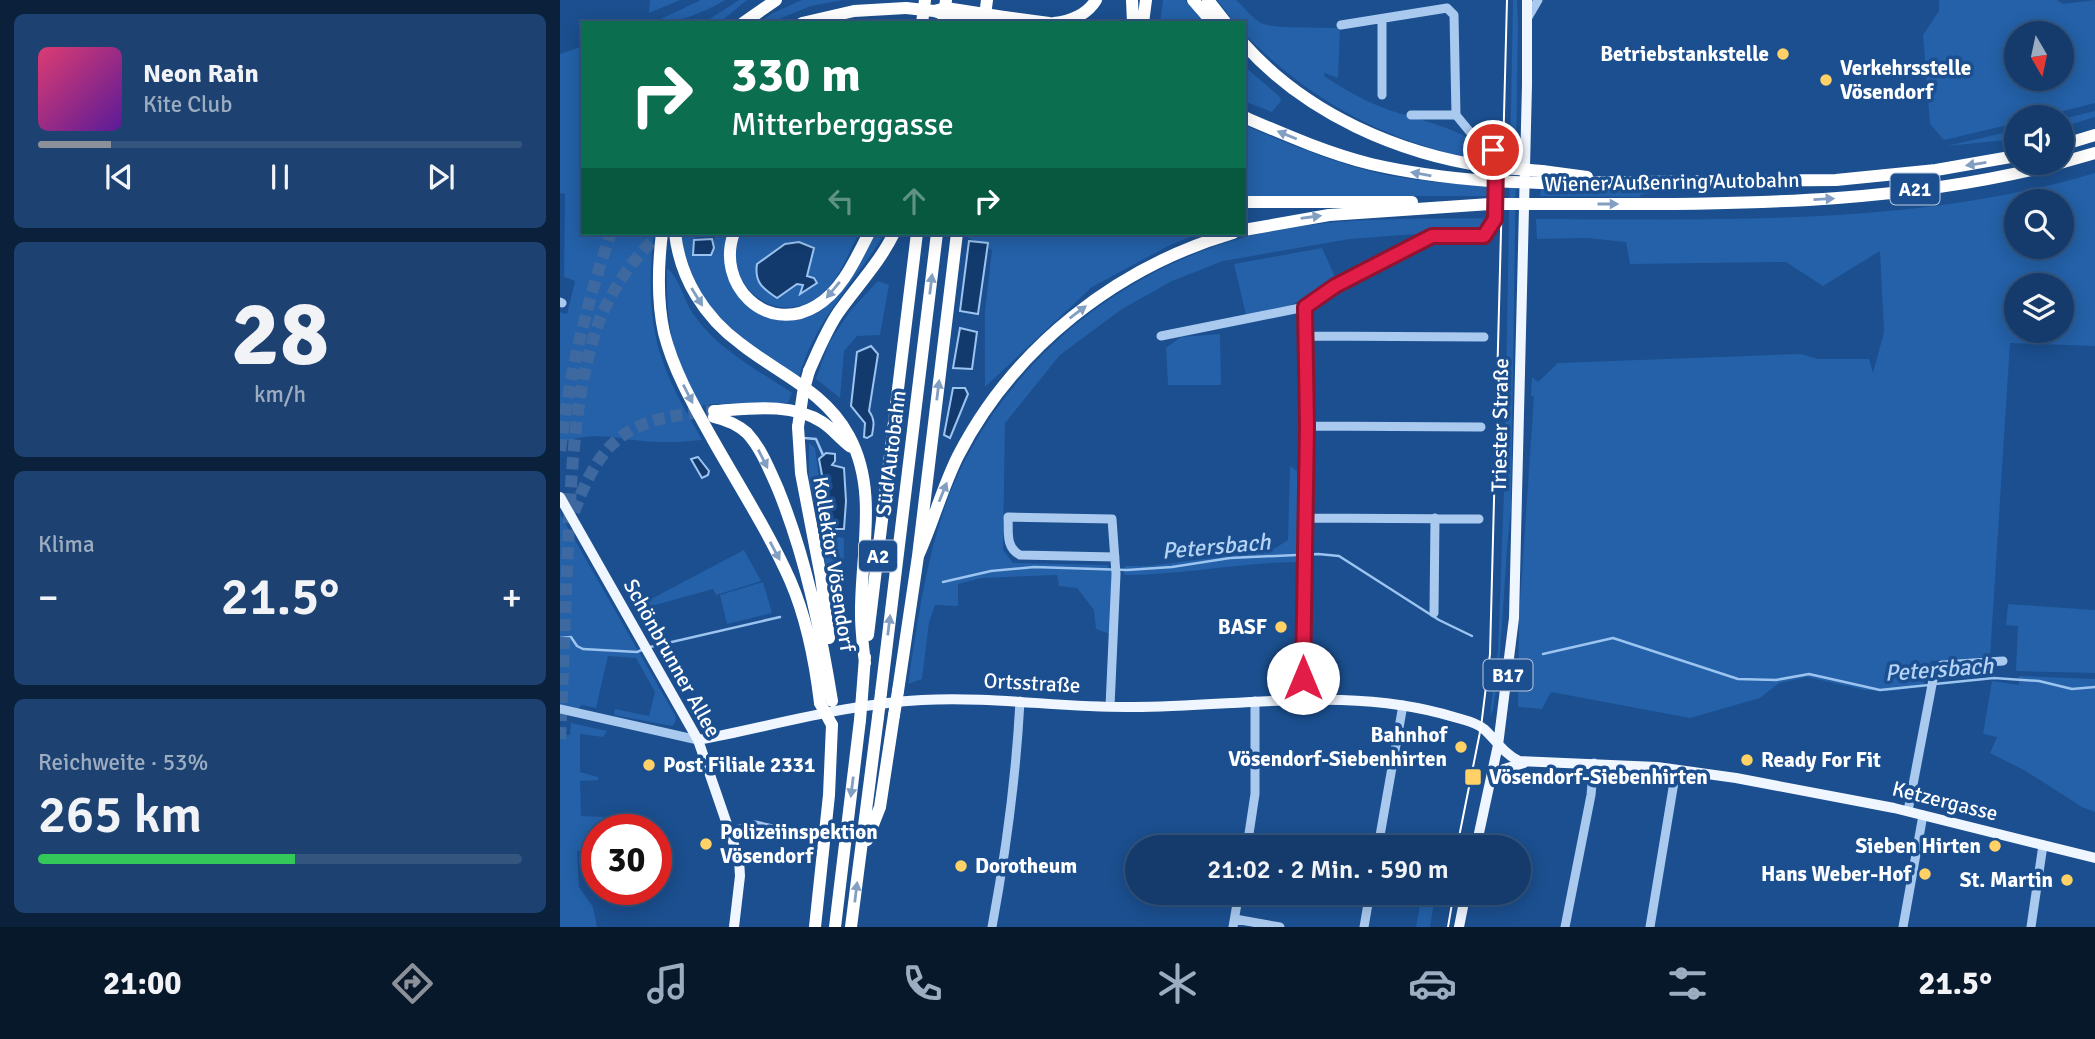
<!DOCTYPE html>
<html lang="de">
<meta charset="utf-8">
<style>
:root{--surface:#143b6b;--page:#1d4271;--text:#f1f3f6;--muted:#9dadc1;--line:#33557e;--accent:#8c9099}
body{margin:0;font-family:Signika,sans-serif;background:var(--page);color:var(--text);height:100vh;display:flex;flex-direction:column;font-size:26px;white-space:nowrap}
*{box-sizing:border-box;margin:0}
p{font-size:23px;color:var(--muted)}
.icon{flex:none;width:38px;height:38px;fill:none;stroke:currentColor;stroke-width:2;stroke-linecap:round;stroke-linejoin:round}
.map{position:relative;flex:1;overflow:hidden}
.drawer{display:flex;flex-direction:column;gap:14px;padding:14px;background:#0b203b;width:560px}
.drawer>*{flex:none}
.banner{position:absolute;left:21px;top:21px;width:665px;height:214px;border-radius:0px;box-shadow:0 4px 18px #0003,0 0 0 2px var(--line);background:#0b6e4f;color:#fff;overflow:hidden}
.needle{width:46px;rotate:171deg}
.controls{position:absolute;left:1444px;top:21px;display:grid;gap:14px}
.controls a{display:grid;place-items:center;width:70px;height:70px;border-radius:50%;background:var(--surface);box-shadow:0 4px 18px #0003,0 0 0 2px var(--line);font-size:35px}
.speed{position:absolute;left:21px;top:814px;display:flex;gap:14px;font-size:35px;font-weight:700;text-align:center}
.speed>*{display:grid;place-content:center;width:91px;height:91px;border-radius:50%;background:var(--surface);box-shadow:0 4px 18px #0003,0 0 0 2px var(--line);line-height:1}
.speed .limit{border:10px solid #d22;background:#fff;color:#111}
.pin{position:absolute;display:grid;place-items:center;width:60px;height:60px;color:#fff;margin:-30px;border:4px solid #fff;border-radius:50%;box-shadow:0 2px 7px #0007}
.me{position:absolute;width:77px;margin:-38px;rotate:0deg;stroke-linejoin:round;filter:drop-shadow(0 0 5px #0008)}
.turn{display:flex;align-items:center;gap:24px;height:147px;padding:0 35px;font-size:32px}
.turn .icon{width:91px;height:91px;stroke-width:2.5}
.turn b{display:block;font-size:49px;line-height:60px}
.lanes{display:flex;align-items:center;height:66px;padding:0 35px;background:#0003;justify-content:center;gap:35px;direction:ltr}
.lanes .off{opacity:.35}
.big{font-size:52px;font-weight:600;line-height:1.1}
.drawer .card{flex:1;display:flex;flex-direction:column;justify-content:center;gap:10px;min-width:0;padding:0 24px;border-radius:10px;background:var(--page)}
.drawer .dial{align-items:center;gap:0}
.dial b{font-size:91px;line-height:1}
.song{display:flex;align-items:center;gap:21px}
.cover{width:84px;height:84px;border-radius:10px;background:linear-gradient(135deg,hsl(340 70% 55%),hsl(270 70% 35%))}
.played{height:7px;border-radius:4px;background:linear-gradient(90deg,var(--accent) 15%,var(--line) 15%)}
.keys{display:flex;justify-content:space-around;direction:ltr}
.heat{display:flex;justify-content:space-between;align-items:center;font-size:38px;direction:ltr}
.charge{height:10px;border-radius:5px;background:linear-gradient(90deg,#34c759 53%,var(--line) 0)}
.trip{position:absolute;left:565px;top:835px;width:406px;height:70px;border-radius:35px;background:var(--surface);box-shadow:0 4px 18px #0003,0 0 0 2px var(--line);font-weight:600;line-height:70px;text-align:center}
.tabs{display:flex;height:112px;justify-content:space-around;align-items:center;background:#08182b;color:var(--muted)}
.tabs .icon{width:49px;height:49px}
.tabs .current{color:var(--accent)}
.tabs b{font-size:32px;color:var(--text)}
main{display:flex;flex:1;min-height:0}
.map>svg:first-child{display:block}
.green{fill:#2461a8;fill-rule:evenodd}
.water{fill:#123a6d;stroke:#9cc4f0;stroke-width:2}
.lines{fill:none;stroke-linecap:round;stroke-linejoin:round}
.stream{stroke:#9cc4f0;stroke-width:2.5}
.highway-tunnel{stroke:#3d69a0;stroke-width:12;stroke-dasharray:12 6;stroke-linecap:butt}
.minor{stroke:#a9c9ee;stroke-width:9}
.major{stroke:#f0f6ff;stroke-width:10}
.highway{stroke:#fff;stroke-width:12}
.tram{stroke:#fff;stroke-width:2}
.highway-bridge{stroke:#fff;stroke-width:12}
.oneway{fill:#829ec1}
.route-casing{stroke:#92132f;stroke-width:18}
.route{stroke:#e11d48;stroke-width:12}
.poi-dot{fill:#ffd166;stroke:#1b4f8f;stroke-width:2.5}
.labels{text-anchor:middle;stroke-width:7;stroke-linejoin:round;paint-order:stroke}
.shield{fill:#1b4f8f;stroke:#bbcadd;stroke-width:2}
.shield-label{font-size:19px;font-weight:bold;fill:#fff}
.poi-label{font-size:21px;font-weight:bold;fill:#fff;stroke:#1b4f8f;text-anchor:end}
.street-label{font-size:21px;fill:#fff;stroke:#1b4f8f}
.water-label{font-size:23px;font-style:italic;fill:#b5d3f5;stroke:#1b4f8f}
</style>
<main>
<section class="drawer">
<div class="card">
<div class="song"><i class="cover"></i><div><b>Neon Rain</b><p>Kite Club</p></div></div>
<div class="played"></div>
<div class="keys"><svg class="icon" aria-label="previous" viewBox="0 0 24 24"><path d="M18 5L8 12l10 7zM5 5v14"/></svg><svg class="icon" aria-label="pause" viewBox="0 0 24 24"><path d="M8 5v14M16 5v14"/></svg><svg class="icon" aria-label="next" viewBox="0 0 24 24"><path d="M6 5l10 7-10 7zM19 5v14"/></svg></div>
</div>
<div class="card dial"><b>28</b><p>km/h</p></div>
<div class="card"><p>Klima</p>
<div class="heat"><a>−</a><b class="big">21.5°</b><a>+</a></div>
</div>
<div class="card"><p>Reichweite · 53%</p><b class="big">265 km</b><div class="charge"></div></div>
</section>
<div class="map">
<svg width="1535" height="927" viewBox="0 0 1535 927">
<rect width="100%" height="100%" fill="#1b4f8f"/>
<path class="green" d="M90 0H120L89 13Z
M141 0H165C144 13 117 23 92 23Z
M179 0H187L159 23H132L145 22Z
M242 0H283L251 6 209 23H198L213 13Z
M603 0H625L645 23H600Z
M657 0H676C684 7 692 18 701 23 712 29 763 27 780 28L778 78 765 73 764 76C782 88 801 99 821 107 847 118 922 130 929 160 909 160 889 154 871 148 800 127 735 87 684 33V23H675Z
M953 0H957L958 23 951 508C943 575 944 643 933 710L930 715 938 651 944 490Z
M1379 0H1497L1503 4 1535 0V103L1479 117H1456V123L1384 140 1370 124 1363 35 1379 11ZM1456 33H1502V79H1456Z
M23 46V233H94C89 275 88 321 103 362 112 389 128 414 142 440 127 441 113 443 98 442 59 441 40 429 0 443V312L7 314 15 281 4 277 5 194 0 193V54Z
M684 66 720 97 721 101 712 112 684 101Z
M1535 111V117L1502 127V119Z
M684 125C729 144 774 163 822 174 857 181 893 184 929 186V190L933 191 931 196H684Z
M1456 130V139L1387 146Z
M1535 173V346L1450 343 1430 657 1371 661 1363 686 1332 691 1305 690 1247 677 1219 683 1200 698 1130 718 991 692 982 709 958 707 959 618 974 396H971L972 377 978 382 998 363 1241 354 1258 359H1309L1313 373 1324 332 1320 251 1263 286 1226 262 1070 264 1066 242 1027 238 977 239 976 219C1162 219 1354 227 1535 173ZM1456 201H1502V247H1456ZM1456 285H1502V331H1456Z
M981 188 1090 190 1089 193 1081 194 1080 197 980 196Z
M937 218V228L790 239 663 261 612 281 562 309 500 355 445 423 443 550 453 563 548 565 552 575 550 634 536 629 534 610 517 588 499 586 497 575 421 578 398 584V606L375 605 369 622 362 679 348 684C358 618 367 550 392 488 444 364 560 269 689 236 770 216 855 219 937 218Z
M120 233H137L134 240V254L150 255 156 233H170L171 284 227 320 246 317 259 312 273 300 314 233H325C296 281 254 321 239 377 174 332 137 315 120 233Z
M181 233H299C288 254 278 283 258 297 214 329 159 282 181 233Z
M407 233H640L610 245 532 287 425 387V311L432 250 407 237Z
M762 248 777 281 731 305 686 315 674 264Z
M107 268C121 280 123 300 134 315 157 349 198 370 232 393L228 403 151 404 141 406C136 396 129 387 124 377 109 344 106 303 107 268Z
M318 281 329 285 320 335 297 336 284 351 280 398 256 379 269 343 290 311Z
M660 334 661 385H608L606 348 621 337Z
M249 443 255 448 261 492 271 535 284 538 283 618 275 614 249 478Z
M730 466 737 471 741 562C681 562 623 575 564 575L565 566H588L712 550 728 540Z
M0 514 116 717 115 723 112 726 54 715 55 709 89 716 95 692 76 658 48 656 36 708 22 705 17 710 0 706Z
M184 550 201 581 156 595 153 589 88 607 89 614 79 617 74 608Z
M203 582 212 613 167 624 160 595Z
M1448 604 1535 610V673L1456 671 1458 626 1446 625Z
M1459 676 1535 679V812L1522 807 1464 770 1430 753 1437 737 1423 734 1432 681 1459 685Z
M11 723 47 731 43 737 20 734V772L38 777V780L20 781 21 816 44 817V829L37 830V852L17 851 19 887 33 907 37 927H0V735H10Z
M861 900 874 901 870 927H856Z"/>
<path class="water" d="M152 239 154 248 151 255H133L134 240Z
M409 241 428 243 418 314 400 311Z
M239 242 254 248 247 276 254 278 257 283 240 294 243 285 237 284 217 298C203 289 194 282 197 264L225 244Z
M400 328 417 332 412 369 393 368Z
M311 346 318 354 309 411C315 419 314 425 312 435L307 438 304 437 305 423 291 406 297 352Z
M393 388H405L408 394 390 438 384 435Z
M266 453 275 454V461L272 465 284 468 286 501 284 529H272L259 459Z
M138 457 149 471 148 475 142 478 131 459Z"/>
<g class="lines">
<path class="stream" d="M244 438 256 439 263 455
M383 582 431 571 474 567 567 570 612 567 670 558 758 554 779 556 879 620 912 636
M0 638 11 637 17 646 23 649 77 652 84 649
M90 647 220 617
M983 654 1053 638 1178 679 1216 680 1249 674 1320 690 1369 685
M1375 684 1434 678 1479 681 1512 689 1535 687"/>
<path class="highway-tunnel" d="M0 451C9 376 26 304 51 233
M14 512C43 433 72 418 154 411
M0 739C3 675 5 611 8 547 11 476 15 374 44 310 58 280 77 254 101 233"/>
<path class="minor" d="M822 19V95
M967 19 978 0
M781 25 887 8 894 15 896 115
M0 302 2 303
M601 336 745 307 774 286 871 236H924L935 219V154L910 132 896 115H851
M747 336 924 337
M747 426 921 427
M745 518 919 519
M874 613 875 518
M743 700V557L747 426 745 307
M550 706 556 574 552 519 448 517C449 532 445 547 460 555L555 557
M0 709 138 740
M1348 811 1375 669 1382 665 1443 661
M171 831 195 825 236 834
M687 847 695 794V701
M818 847 843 705
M675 919 720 927
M432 927C446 852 456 778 460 701
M673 927 679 892
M804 927 810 892
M1005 927 1031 795 1034 763
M1090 927 1116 770
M1343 927 1363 815
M1471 927 1483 845"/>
<path class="major" d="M0 497 138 740 179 859 180 876 174 927
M138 740C212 726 286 704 362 700 432 696 503 708 573 707 680 707 790 685 894 717 904 720 916 722 924 729 936 740 943 753 959 761L1097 767 1176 778 1334 808 1535 858
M931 779 944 769 964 763
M916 847 938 745 954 618 967 85V0
M899 927 906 892"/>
<path class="highway" d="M572 0 573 23
M633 0 653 23
M648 0 666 23
M444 17 489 23
M183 23 216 0
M242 23 294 11 346 8
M362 23 365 0
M383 23 386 0
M424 23 427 0
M494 23C511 21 527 15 536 0
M583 23 586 0
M684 44C746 114 839 154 929 167
M684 117C726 135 767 153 811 164 850 173 889 178 929 181
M1502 145 1535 135
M982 171 1027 177
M981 183 1276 180 1376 170 1456 156
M684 202H852
M980 204C1165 204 1356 208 1535 153
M684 230 769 215 930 204
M102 233C98 266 97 301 104 333 114 372 134 406 153 440 179 486 208 531 230 580 247 619 255 661 260 703
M115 233C120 278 144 317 181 344 219 374 265 391 289 436 319 491 300 556 301 615 301 631 303 647 305 663
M174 233C155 284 206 336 256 306 282 291 296 258 309 233
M249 371C258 351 266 331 278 313 297 286 320 262 334 233
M154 411C188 409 231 402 262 422 273 429 280 439 291 447
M154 417C167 420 177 424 187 433 201 448 210 471 218 489 246 558 260 628 272 701
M238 427 241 473 261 577 269 638
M358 556C373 523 382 488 398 456 454 347 557 267 673 233
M308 635 357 233
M338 691 358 556 397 233
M321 693 377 233
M302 696 305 657
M307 840 320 807 334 715
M255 927 269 795 272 725
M275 927 300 720
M291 927 318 717"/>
<path class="tram" d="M897 847 921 727 930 654 947 0
M888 927 894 892"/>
<path class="highway-bridge" d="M346 8 374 11 414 23
M374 11 386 8 444 17
M929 167 982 171
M929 181 981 183
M930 204H980
M238 427 243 393 249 371
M260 703 272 725
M334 715 338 691
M318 717 321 693
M300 720 302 696"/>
</g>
<defs><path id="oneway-solid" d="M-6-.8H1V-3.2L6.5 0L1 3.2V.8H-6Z" transform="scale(1.75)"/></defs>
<g class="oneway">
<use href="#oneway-solid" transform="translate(727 135) rotate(-158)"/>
<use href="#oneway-solid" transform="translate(1416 164) rotate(171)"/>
<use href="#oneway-solid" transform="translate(861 174) rotate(-170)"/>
<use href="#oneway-solid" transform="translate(1264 199) rotate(-3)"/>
<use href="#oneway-solid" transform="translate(1048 204)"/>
<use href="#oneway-solid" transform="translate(751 217) rotate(-8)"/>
<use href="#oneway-solid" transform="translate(371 284) rotate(-83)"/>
<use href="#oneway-solid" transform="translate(273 290) rotate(130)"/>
<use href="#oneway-solid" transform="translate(137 297) rotate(58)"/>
<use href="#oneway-solid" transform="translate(518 312) rotate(-37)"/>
<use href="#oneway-solid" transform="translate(378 390) rotate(-83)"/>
<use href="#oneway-solid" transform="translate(128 394) rotate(63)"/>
<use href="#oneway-solid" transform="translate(203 459) rotate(63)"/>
<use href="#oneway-solid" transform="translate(383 492) rotate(-68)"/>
<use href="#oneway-solid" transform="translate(215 551) rotate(62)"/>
<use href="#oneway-solid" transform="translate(329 625) rotate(-83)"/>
<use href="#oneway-solid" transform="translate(292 787) rotate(97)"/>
<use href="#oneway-solid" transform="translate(296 892) rotate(-83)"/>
</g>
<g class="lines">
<g class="route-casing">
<path id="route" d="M743 678 747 426 745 307 775 286 872 236H924L935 219 936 160 933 150"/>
</g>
<use href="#route" class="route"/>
</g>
<g class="poi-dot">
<circle cx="1223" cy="54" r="7"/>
<circle cx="1266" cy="80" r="7"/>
<circle cx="721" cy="627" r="7"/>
<circle cx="901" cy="747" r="7"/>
<circle cx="1187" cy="760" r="7"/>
<circle cx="89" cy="765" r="7"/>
<rect x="904" y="768" width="18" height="18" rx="3.5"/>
<circle cx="146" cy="844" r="7"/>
<circle cx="1435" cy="846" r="7"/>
<circle cx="401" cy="866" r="7"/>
<circle cx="1365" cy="874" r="7"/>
<circle cx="1507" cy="880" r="7"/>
</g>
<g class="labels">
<g class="shield">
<rect x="1330.5" y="173.5" width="49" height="31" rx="5"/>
<rect x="299" y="540.5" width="38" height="31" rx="5"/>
<rect x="923.5" y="659.5" width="49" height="31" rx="5"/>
</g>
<g class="shield-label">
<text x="1355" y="196">A21</text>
<text x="318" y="563">A2</text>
<text x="948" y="682">B17</text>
</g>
<g class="poi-label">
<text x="1209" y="61">Betriebstankstelle</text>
<text x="1280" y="75" text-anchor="start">Verkehrsstelle<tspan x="1280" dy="24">Vösendorf</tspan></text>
<text x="707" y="634">BASF</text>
<text x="887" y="742">Bahnhof<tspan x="887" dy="24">Vösendorf-Siebenhirten</tspan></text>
<text x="1201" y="767" text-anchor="start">Ready For Fit</text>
<text x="103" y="772" text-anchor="start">Post Filiale 2331</text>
<text x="929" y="784" text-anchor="start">Vösendorf-Siebenhirten</text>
<text x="160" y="839" text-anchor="start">Polizeiinspektion<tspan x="160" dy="24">Vösendorf</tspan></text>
<text x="1421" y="853">Sieben Hirten</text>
<text x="415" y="873" text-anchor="start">Dorotheum</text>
<text x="1351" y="881">Hans Weber-Hof</text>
<text x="1493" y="887">St. Martin</text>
</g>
<g class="street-label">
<text transform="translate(1112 182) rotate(-1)" y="7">Wiener Außenring Autobahn</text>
<text transform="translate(940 425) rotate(-89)" y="7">Triester Straße</text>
<text transform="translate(331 453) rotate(-83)" y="7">Süd Autobahn</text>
<text transform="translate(274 564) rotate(81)" y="7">Kollektor Vösendorf</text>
<text transform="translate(112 658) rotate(61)" y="7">Schönbrunner Allee</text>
<text transform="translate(472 683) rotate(3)" y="7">Ortsstraße</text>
<text transform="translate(1385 801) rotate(14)" y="7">Ketzergasse</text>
</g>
<g class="water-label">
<text transform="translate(656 546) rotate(-5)" y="8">Petersbach</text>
<text transform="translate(1379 669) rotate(-4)" y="8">Petersbach</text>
</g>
</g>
</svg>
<div class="controls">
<a><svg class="needle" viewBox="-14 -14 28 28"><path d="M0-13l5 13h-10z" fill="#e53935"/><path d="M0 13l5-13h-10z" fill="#9dadc1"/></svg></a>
<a><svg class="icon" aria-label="sound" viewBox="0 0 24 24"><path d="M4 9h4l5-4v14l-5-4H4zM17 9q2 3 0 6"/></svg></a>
<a><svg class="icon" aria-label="search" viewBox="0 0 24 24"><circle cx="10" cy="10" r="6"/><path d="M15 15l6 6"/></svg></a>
<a><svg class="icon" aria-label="layers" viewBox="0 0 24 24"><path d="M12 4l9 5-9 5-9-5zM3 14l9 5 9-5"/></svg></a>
</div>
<div class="speed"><div class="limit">30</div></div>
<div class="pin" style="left:933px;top:150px;background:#d93025"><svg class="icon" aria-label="arrive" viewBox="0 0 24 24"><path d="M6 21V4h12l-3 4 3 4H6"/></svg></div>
<svg class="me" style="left:743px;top:678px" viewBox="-20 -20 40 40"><circle r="19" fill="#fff"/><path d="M0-13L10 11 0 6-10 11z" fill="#e11d48"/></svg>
<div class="trip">21:02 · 2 Min. · 590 m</div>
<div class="banner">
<div class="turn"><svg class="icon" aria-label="right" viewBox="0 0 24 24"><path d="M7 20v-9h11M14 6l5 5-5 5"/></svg><div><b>330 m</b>Mitterberggasse</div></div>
<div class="lanes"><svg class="icon off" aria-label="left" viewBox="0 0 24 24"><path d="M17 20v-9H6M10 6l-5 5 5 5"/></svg><svg class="icon off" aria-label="ahead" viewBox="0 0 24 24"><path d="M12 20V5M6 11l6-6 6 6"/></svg><svg class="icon" aria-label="right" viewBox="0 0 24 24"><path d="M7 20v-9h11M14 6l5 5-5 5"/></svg></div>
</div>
</div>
</main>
<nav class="tabs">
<b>21:00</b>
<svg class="icon current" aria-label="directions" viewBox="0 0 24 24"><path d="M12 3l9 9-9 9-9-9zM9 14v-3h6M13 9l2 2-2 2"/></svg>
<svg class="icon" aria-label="music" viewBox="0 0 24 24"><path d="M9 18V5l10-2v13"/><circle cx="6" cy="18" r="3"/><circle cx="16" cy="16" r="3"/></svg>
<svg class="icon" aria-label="phone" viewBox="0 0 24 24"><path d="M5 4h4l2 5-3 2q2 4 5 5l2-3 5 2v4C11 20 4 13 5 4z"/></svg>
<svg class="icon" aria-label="climate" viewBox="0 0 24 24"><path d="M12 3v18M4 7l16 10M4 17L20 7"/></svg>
<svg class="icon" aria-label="car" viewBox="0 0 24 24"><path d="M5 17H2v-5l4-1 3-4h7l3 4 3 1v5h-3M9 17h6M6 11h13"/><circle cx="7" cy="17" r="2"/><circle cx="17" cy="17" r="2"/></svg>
<svg class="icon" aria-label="filters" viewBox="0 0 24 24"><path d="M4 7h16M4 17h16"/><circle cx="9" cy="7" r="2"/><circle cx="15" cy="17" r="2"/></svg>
<b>21.5°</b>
</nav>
